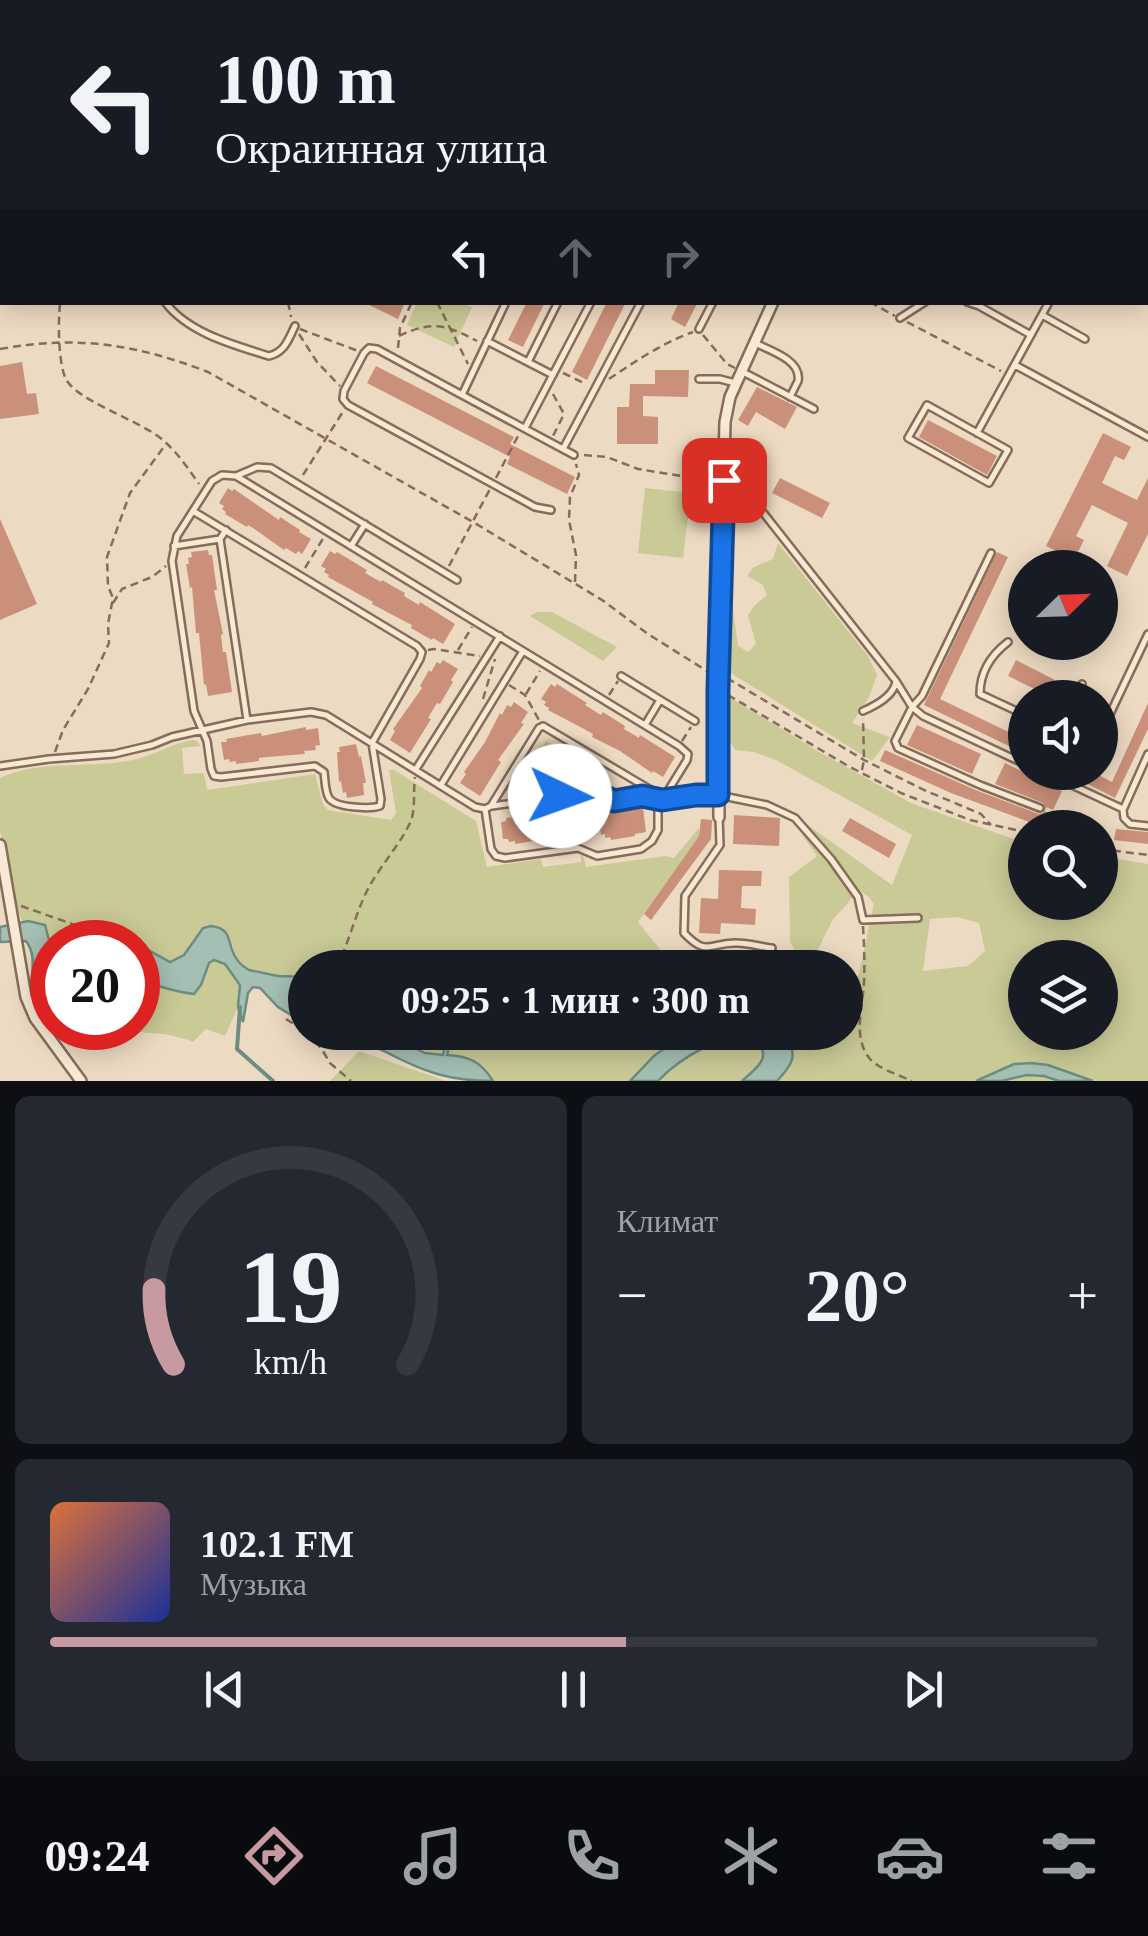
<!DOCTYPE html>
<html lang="ru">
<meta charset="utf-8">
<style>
:root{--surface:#171b24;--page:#242831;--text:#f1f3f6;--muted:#9ea1a6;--line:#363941;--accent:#c799a1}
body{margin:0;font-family:"Times New Roman",serif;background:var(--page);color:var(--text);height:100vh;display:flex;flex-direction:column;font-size:38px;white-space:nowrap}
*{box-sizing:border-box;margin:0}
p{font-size:32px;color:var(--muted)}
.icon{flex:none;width:55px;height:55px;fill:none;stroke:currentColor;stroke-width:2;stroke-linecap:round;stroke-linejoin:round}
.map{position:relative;height:1081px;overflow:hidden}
.drawer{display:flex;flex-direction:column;gap:15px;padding:15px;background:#0d0f14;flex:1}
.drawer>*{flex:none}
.hud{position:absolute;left:0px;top:0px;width:1150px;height:305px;box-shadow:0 5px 25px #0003;background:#171b24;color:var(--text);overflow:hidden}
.needle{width:65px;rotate:67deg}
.tools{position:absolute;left:1008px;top:550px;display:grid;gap:20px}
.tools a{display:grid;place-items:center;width:110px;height:110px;border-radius:50%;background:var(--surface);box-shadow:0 5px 25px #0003;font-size:50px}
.speed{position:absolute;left:30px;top:920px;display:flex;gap:20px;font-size:50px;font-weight:700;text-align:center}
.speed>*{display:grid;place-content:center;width:130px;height:130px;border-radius:50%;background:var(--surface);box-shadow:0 5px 25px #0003;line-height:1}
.speed .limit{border:15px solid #d22;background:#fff;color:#111}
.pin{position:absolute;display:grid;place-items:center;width:85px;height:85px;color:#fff;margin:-42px;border-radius:20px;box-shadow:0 5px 15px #0006}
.me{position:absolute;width:110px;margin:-55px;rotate:93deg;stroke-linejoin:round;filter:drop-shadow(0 0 8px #0008)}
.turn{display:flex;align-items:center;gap:35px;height:210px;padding:0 50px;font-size:45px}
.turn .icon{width:130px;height:130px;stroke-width:2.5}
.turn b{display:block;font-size:70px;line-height:85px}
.lanes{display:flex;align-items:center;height:95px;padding:0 50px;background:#0003;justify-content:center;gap:50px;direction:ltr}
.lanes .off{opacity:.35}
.big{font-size:75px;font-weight:700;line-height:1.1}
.drawer .card{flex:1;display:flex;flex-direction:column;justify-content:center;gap:15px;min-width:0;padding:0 35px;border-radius:15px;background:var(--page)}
.drawer .dial{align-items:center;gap:0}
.dial svg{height:260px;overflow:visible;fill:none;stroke:var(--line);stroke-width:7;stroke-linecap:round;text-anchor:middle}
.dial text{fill:var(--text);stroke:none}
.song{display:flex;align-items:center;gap:30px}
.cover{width:120px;height:120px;border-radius:15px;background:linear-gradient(135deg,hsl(20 70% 55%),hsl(230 70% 35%))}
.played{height:10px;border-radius:5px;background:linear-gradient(90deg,var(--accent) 55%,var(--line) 55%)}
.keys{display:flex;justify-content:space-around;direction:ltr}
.heat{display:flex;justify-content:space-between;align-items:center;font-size:55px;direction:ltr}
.drawer .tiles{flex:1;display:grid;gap:15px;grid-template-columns:1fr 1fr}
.card:last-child{grid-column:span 2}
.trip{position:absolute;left:288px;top:950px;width:575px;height:100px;border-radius:50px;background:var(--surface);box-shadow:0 5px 25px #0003;font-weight:700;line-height:100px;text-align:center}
.tabs{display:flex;height:160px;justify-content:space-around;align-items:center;background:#090b0e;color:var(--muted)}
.tabs .icon{width:70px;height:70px}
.tabs .on{color:var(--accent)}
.tabs b{font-size:45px;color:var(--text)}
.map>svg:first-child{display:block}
.green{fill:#caca97;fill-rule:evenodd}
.water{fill:#a5bfb4;stroke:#6c8d80;stroke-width:2.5}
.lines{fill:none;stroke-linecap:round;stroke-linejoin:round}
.stream{stroke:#6c8d80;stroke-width:4}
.building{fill:#ca9079}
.lane-casing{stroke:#866c5a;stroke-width:10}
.street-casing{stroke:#866c5a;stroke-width:14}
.secondary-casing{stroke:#684d3d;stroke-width:18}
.path{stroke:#866c5a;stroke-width:2.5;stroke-dasharray:8 5;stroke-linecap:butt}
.lane{stroke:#f8e9d5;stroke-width:5}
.street{stroke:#f8e9d5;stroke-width:9}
.secondary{stroke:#f8e9d5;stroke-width:12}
.route-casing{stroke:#114b97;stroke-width:25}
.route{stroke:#1a73e8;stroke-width:18}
</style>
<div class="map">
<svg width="1148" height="1081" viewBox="0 0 1148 1081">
<rect width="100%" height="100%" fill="#eddac2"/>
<path class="green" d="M417 303H459L472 307 454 347 407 325Z
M645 488 691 493 683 558 638 553Z
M778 543 868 656 877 675 869 697 852 723 890 737 872 761 724 669 725 587 731 595 738 646 748 652 756 644 748 615 756 604 767 595 762 584 747 576 754 567 773 559Z
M537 612H552L617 647 603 661 530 616Z
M721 692 821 753 911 803 1025 843V902H1100V856L1148 864V1081H777C794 1063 797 1054 785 1033L845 1032V975L846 973 858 977 874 904 869 897 857 889 848 903 833 919 813 959 800 961 790 941 789 877 817 856 803 836 802 821 892 885 912 835 776 760 754 752 735 750 724 730ZM957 917 979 923 985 951 968 966 923 971 930 919ZM1025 958H1100V1032H1025Z
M193 740 197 741 200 746 182 748 184 774 204 773 207 790 315 774 323 804 328 810 391 820 396 813 389 770H394L476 821 487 867 541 859 543 867 581 862V855H583L586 867 665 856 674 858 699 828V836L638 922 660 949V967L305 968V979C292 974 284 978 273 975 264 973 259 972 249 970L237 959 229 935 203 928 184 955 170 962 141 946 138 947V942H52V1004C42 986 51 964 50 944L28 921 23 922 17 908 11 902 0 830V778C41 759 90 769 133 760 154 756 171 743 193 740Z
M546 741 607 776 612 788 608 794C594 785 574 792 558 794L557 790 513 796Z
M213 960 225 964 240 985 238 1007 225 1036 206 1029 193 1042C168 1031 139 1034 113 1028H138V980L154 986H165L174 992 205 971 209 963Z
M507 1032 687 1033 655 1055 630 1081H493L484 1067 447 1055 449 1044 459 1034C476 1035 492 1041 507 1032Z
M392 1033H452L446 1039 443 1056C419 1052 412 1044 392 1033Z
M739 1037H751C775 1055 759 1066 742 1081H658L667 1071 706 1046Z
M359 1051 446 1081H330Z"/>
<path class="water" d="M28 921 45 925 50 944 47 985 48 997 52 1004V1028H92C57 1038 33 1026 32 987 31 970 37 956 26 941L0 942V927Z
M211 926C234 929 226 943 236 958 240 965 243 966 249 970 259 972 264 973 273 975 284 978 291 974 305 979V1014L301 1021 278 1007 260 988 253 987 248 993 243 1022 238 1007 240 985 225 964 214 960 209 963 201 985 194 994C173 992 157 985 138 980V947L141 946 170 962 184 955 203 928Z
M342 1033H392L411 1046 425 1053 443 1055 446 1039 452 1033H507C492 1041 476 1035 459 1034L450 1043 447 1055C470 1056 481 1062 493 1081 449 1081 424 1072 386 1052 372 1045 356 1041 342 1033Z
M687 1033H785C798 1055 794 1063 777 1081H742C759 1066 775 1055 751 1037 717 1036 681 1057 658 1081H630L655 1055Z
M1031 1063 1048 1065 1093 1081H1059L1044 1076 1027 1075 1001 1081H976L1014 1064Z"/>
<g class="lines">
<path class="stream" d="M240 1007 237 1049 273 1081"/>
</g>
<path class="building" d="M363 302H405L398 319Z
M527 302H545L523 347 508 340Z
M607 302H626L587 380 572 372Z
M679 302H698L685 327 671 319Z
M22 362 27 394 36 393 39 414 0 419V366Z
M376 366 514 437 510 444 575 477 567 494 507 464 510 457 367 383Z
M655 370H689L688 397 643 396V416L658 417V444H617V407H629L630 384H655Z
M757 387 797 407 785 429 756 412 748 426 738 420Z
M928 420 997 456 987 475 919 437Z
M1103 433 1131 447 1124 460 1115 456 1102 483 1137 500 1148 478V534L1127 576 1107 566 1128 523 1092 505 1076 536 1084 540 1074 560 1046 546Z
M780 478 830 503 822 518 772 493Z
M228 488 232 491 234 489 279 520 280 517 300 530 299 532 311 539 302 554 298 551 296 554 286 548 284 550 256 530 248 525 247 527 225 514 226 512 222 509 224 506 219 503Z
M0 519 37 604 0 620Z
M208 550 209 555H212L217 590H214L223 634 221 635 223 652H226L232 692 208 696 206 684 204 685 199 633H196L192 587 190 588 186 564H189L188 558 192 557 191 552Z
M330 551 335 554 337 552 367 570 365 573 381 582 382 580 405 593 404 596 419 605 420 602 455 624 443 644 433 638 432 640 411 628 412 625 404 621 372 604 373 602 328 577 329 575 324 572 326 569 321 566Z
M997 552 1008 557 940 699 1025 740V754L924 705Z
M443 660 458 669 451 680 453 682 440 704 437 703 428 718 431 719 410 753 390 740 395 731 393 729 422 688 420 686 429 670 431 672 437 662 440 664Z
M1016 660 1055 680 1047 695 1008 676Z
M551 684 555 687 557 684 587 703 585 705 601 715 603 712 625 726 624 729 639 738 640 735 675 757 663 777 653 771 652 773 620 751 592 737 593 734 584 729 548 710 549 708 544 705 546 702 541 699Z
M514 702 528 712 521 723 524 724 498 760 501 762 480 796 460 783 466 774 464 772 485 742 500 713 502 715 507 705 511 707Z
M1148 703V729L1115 798 1064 772H1093L1112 782Z
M917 725 981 754 972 774 907 745Z
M306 727V730L318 728 320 745 315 746 316 750 304 751 305 754 267 757 259 758V761L236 764V761L230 762 229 759 224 760 221 742H227L226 739 261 733 262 736Z
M356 744 359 757 361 756 366 783H363L364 795 347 798 346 792 343 793 341 781 339 782 337 752H340L339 747Z
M885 750 978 791 1039 814 1043 813 1046 809 1043 803 995 784 1005 763 1062 791 1053 810 1047 807 1040 826 951 793 880 761Z
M585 806 586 809 596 808 598 815 643 808 646 832 635 834V836L611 840 610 837 605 838V834L601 835 600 829 584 831V834L544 837 538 838 539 840 515 844V841L509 842 508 839H503L501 822 506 821V818L541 813V816L559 813V811Z
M734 815 780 818 779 846 733 844Z
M850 818 896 844 889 858 842 831Z
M701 819 712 820 711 839 651 920 644 914 699 836Z
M1116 829 1148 832V844L1114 840Z
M719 870 762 871 761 886H742L741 908 756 909 755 925 721 923 720 934 699 933 701 898 718 899Z"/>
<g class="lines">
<g class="lane-casing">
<path id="lane" d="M383 0 388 2
M133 2 134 0
M165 302C188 333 234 345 269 356 285 352 288 340 295 326
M506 302 462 395 377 349 369 348 364 353 344 391 343 399 348 405 535 507 551 510
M967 302 979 306 1031 335
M1042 315 1085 339
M900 318 925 302
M699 329 713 302
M487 341 553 375
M755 343C769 350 802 360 798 381 797 383 791 395 790 397
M528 362 558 302
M1015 365 1148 437
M743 372 814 409
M699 379H720L735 383
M462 395 574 455
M927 405 1008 450 989 483 908 438Z
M525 428 591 302
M977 433 1049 302
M563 449 641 302
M726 475 754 501 896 681C894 696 877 705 863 711
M236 476 257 467 271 468 457 580
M193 511 417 646 422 652 420 659 372 743 381 799 380 806C370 809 335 808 329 798 325 792 325 779 324 772L315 766 221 777 214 776 211 769 207 741 194 711 172 561 177 536 212 481 222 475 236 476 679 746 688 754 687 760 658 807V830L652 841 641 849 597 856 578 848 505 858 496 856 491 849 485 809
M226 530 220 539 247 720
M174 546 220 539
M351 546 365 524
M991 553 922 696 912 707 895 741 898 748 980 785 1040 808
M1008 642C991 655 980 673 980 694L1025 715
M621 676 695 721
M896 681 912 707 923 716 1025 764
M1075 698 1082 684
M645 725 660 700
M1100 735 1148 634
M1148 754 1123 810 1124 818 1130 824 1148 826
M0 766 49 759 114 754 152 745 172 737 247 720 311 712 326 715 475 807 485 809 491 806 539 728 543 726 656 793 662 801
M416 769 500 636
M1044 772 1123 809
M441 785 523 651
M492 806 594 792 613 801 642 797 662 801 696 795H718L767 805 795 818 831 859 858 897 863 920 918 918
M719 817 720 845 685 896 684 933C708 958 709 942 737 943 749 943 761 947 772 948"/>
</g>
<g class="street-casing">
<path id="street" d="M156 2V0
M719 817 718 689 725 422 730 397 773 302
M0 845 26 997 35 1018 81 1081"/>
</g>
<g class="secondary-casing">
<path id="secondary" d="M601 0 606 2
M638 0 643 2"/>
</g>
<path class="path" d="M255 0 259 2
M294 2 296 0
M304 2V0
M1148 212V211
M288 302 291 317
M437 302 468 364
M870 302 895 316
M60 304C58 321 58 367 67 381 81 402 137 420 159 437 176 450 187 467 199 484
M907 322 1001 371
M300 329 358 351
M299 334 317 362 340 386
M703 335 727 364 735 368
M399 336C432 320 447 325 477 341
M398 348 400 328 412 302
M0 349C78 335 135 344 208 372L473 522 602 600 648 634 710 673
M563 373 586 384
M609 379C636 361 662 343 693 332
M553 394 564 414 553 436
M584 455 607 457 638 469 712 481
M303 475 344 410
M496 478 518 436
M449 566 490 489
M305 568 324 537
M575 582 576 555 569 520 570 497 579 475 576 464
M113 603 122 589 152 577 166 566
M428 650 434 649 480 656
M458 650 472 627
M727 678 864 760 924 790 981 814 991 825
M509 685 525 695 539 720
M526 694 540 671
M609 695 618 681
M728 695 848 766 901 793 970 820 1025 832
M483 699 495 659
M682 741 691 727
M55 752 63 730 88 689 109 643 108 624 113 598 108 586 107 557 130 493 166 444
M862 770 864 760 863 718
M1100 849 1148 855
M21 906 81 927 102 942
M863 926C864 945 865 963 864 982 863 1006 852 1038 870 1059 879 1069 899 1075 912 1081
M336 968C348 945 354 919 365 895 377 869 398 848 410 823 416 810 413 791 415 777
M286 1019 305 1031
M306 1032 321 1048 330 1063 351 1081"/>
<use href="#lane" class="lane"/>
<use href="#street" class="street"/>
<use href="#secondary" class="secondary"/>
</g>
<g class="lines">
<g class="route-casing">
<path id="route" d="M560 796 594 792 614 801 642 796 662 800 696 795H718V689L724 480"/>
</g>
<use href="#route" class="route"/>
</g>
</svg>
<div class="tools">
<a><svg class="needle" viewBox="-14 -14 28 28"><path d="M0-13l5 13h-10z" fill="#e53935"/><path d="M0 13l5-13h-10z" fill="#9ea1a6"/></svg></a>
<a><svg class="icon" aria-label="sound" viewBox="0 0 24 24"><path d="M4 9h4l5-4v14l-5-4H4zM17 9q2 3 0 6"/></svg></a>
<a><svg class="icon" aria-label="search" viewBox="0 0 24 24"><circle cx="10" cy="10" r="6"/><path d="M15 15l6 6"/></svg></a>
<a><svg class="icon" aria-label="layers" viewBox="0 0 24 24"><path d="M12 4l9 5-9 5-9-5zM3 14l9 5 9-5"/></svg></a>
</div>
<div class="speed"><div class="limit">20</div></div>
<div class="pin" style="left:724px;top:480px;background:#d93025"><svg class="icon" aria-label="arrive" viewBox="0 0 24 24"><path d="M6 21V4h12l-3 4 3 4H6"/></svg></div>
<svg class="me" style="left:560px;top:796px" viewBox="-20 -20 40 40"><circle r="19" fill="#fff"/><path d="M0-13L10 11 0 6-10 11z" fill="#1a73e8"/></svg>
<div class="trip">09:25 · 1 мин · 300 m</div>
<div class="hud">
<div class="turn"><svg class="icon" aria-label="left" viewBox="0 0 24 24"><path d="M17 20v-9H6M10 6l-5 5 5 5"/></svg><div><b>100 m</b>Окраинная улица</div></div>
<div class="lanes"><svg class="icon" aria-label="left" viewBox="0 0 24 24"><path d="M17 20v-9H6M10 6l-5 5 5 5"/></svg><svg class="icon off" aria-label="ahead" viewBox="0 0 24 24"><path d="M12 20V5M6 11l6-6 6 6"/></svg><svg class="icon off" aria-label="right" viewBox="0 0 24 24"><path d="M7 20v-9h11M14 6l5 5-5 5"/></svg></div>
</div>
</div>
<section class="drawer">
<div class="tiles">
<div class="card dial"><svg viewBox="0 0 100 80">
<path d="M14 69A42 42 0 1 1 86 69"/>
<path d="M14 69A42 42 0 0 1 8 46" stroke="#c799a1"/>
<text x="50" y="56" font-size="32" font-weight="700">19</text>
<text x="50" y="72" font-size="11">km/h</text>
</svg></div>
<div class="card"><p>Климат</p>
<div class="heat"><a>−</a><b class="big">20°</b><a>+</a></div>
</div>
<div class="card">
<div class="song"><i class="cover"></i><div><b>102.1 FM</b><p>Музыка</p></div></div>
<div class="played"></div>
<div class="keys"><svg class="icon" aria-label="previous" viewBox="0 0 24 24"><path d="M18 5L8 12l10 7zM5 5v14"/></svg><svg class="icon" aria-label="pause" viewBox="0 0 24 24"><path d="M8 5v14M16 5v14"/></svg><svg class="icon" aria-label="next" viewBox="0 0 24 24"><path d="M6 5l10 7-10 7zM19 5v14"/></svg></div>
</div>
</div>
</section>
<nav class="tabs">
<b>09:24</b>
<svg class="icon on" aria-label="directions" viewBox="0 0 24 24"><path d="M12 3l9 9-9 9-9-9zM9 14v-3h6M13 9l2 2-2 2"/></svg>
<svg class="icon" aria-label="music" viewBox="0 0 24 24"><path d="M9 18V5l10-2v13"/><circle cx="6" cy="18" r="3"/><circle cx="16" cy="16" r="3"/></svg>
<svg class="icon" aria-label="phone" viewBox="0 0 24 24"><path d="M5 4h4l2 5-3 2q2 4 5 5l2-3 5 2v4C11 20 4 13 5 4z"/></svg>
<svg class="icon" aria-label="climate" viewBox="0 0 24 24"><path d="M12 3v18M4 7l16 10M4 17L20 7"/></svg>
<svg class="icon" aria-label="car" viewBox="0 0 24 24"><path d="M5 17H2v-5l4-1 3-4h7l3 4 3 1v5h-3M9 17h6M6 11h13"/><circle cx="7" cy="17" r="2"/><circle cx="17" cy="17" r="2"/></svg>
<svg class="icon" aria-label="filters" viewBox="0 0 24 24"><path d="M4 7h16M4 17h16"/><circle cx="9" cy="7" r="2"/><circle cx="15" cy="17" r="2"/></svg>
</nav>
